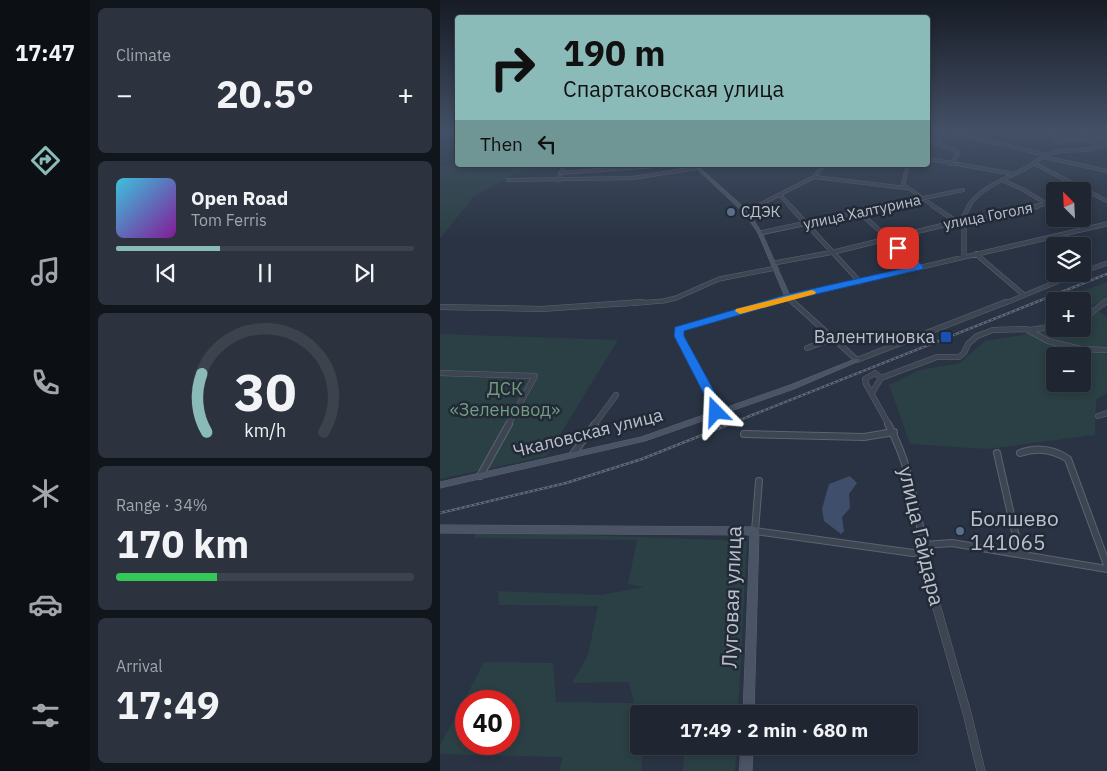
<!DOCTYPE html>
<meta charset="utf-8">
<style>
:root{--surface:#1f2632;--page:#2c323e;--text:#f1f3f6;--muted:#a1a5ac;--line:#3c434d;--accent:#8bbbb9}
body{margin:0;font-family:"IBM Plex Sans",sans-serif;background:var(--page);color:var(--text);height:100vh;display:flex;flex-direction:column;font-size:19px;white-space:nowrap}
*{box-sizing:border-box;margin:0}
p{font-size:16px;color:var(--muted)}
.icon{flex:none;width:28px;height:28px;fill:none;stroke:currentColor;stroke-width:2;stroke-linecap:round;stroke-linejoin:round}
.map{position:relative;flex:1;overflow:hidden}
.details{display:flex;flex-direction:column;gap:8px;padding:8px;background:#11151c;width:350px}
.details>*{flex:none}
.top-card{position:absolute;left:15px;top:15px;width:475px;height:152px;border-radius:5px;box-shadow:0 2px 8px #0003,0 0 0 1px var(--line);background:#8bbbb9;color:#111;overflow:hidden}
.needle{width:32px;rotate:336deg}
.fabs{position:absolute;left:606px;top:182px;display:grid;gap:10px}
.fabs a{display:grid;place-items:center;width:45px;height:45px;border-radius:5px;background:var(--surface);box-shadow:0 2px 8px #0003,0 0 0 1px var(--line);font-size:25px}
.speed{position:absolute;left:15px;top:690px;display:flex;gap:10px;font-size:25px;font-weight:700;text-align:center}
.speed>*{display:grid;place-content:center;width:65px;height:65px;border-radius:50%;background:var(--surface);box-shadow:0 2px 8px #0003,0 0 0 1px var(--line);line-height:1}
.speed .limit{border:8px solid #d22;background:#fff;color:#111}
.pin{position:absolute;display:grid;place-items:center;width:42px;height:42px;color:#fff;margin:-21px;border-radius:10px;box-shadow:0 2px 8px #0006}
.me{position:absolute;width:55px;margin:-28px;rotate:339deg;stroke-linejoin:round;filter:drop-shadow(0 0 4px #0008)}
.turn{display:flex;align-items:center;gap:18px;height:105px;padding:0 25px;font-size:22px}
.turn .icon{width:65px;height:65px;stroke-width:2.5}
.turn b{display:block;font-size:35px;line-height:42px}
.then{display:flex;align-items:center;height:48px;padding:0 25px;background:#0003;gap:10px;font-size:19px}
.big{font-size:38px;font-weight:700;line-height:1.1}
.details .widget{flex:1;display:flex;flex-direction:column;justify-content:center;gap:8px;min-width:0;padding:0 18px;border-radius:8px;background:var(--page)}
.details .dial{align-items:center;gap:0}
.dial svg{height:130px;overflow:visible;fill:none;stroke:var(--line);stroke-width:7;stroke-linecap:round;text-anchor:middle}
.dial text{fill:var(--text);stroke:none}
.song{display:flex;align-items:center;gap:15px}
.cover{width:60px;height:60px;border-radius:8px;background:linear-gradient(135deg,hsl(190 70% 55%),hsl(290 70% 35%))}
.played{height:5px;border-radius:2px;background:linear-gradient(90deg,var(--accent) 35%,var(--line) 35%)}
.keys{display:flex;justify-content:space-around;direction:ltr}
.heat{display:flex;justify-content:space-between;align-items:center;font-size:28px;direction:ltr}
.charge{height:8px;border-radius:4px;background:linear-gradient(90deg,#34c759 34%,var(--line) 0)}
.trip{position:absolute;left:190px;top:705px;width:288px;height:50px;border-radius:5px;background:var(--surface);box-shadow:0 2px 8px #0003,0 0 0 1px var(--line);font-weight:700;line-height:50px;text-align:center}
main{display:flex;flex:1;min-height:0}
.dock{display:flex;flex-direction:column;width:90px;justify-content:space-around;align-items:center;background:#0c0f14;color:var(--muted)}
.dock .icon{width:35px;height:35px}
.dock .selected{color:var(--accent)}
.dock b{font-size:22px;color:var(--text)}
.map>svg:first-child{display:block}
.green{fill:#2b4044;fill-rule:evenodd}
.water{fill:#3f4f6b}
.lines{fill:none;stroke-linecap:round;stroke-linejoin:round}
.stream{stroke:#3f4f6b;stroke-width:1}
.street-far4-casing{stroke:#5b6370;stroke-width:4}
.street-far3-casing{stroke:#5b6370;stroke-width:5}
.street-far2-casing{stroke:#5b6370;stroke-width:6}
.street-far1-casing{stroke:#5b6370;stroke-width:8}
.street-casing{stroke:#5b6370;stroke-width:9}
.secondary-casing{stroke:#5b6370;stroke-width:1}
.street-far4{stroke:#3d4553;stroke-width:3}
.street-far3{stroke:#3d4553;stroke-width:4}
.street-far2{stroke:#3d4553;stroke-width:5}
.street-far1{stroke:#3d4553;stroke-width:6}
.street{stroke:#3d4553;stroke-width:8}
.secondary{fill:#4b5465;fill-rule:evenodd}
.rail-casing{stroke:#5f6979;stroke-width:2.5}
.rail{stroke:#222a38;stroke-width:1;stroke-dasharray:2.5;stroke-linecap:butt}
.route{fill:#1a73e8;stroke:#114b97}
.slow{fill:#f59e0b}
.service-dot{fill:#5c6f8a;stroke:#222a38;stroke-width:2}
.transit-dot{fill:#1a4fb4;stroke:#222a38;stroke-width:2}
.labels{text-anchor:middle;stroke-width:5;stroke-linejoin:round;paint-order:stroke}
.far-poi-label{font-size:15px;fill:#bac0cc;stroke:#222a38;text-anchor:start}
.far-street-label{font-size:15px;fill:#bac0cc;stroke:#222a38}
.poi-label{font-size:18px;fill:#bac0cc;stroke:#222a38;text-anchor:end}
.park-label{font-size:18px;fill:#739c7e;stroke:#222a38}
.street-label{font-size:18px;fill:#bac0cc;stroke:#222a38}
.near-poi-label{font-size:21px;fill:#bac0cc;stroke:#222a38;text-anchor:start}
.near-street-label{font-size:21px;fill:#bac0cc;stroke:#222a38}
</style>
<main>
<nav class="dock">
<b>17:47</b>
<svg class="icon selected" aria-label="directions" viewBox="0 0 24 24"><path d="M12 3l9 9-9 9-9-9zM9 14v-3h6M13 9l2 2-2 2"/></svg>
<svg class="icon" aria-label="music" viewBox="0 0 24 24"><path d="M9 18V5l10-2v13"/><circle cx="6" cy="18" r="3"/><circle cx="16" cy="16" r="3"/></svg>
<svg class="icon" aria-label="phone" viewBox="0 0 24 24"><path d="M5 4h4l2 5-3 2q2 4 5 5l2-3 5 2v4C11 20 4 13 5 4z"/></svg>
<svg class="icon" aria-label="climate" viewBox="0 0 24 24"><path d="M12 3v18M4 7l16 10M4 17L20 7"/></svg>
<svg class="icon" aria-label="car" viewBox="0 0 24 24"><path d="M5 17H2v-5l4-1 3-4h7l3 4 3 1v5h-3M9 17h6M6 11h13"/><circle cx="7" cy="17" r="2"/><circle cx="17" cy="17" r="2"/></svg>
<svg class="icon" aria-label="filters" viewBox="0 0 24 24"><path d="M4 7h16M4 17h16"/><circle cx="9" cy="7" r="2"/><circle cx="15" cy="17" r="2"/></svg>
</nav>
<section class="details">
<div class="widget"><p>Climate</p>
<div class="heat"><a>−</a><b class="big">20.5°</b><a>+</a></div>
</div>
<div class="widget">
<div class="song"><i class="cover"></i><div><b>Open Road</b><p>Tom Ferris</p></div></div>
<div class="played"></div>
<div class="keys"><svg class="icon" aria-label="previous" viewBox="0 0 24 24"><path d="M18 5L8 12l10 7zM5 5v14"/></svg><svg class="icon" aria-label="pause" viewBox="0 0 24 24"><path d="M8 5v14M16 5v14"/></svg><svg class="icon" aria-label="next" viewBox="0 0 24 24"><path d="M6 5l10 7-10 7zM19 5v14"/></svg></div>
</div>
<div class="widget dial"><svg viewBox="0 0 100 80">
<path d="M14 69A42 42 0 1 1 86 69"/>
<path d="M14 69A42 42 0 0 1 11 33" stroke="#8bbbb9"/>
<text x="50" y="56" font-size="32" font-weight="700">30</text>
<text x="50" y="72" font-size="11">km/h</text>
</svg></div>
<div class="widget"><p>Range · 34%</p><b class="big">170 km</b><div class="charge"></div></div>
<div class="widget"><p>Arrival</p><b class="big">17:49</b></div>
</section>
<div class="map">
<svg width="667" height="771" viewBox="0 0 667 771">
<rect width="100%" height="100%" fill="#293343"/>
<path class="green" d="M17 163 18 165H108L74 175 34 196 0 239V166Z
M667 282V300L650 306 667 317V393L656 399 655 435 546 449 470 444 449 385 480 370 520 363 545 341 582 335 615 324V329H642V301H617ZM615 356H642V384H615Z
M0 334 178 340 107 456 0 479Z
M36 531 307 541 298 714H199V746H297L295 771H243L244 753 203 750 201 771H119L123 757 0 754V746L44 662 113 663 116 702 194 703 189 682 132 683 148 655 158 606 59 605 58 591 161 595 204 587 188 584 197 540 34 538ZM26 701H69V744H26Z"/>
<path class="water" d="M410 476 417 483 409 494 410 508 402 517 404 531 401 534 384 521 382 509 389 484Z"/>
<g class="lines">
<path class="stream" d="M543 139 556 130
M532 148 539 141"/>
<g class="street-far4-casing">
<path id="street-far4" d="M502 130 606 155
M606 130 621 143
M636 130 661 147
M488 132 492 130
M618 140 667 138
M488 141 519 152 511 164
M604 157 667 171
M488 159 574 174
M595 164 667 201
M468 165 463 184 495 207
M120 173 227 165
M374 177 466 188
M68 180 193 178 257 168
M118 180 124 165
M562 180 584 190 607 204
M340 195 351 207
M315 207 374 177 384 165
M441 207 523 190
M528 207C543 184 569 179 591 165 599 160 605 154 615 152 635 148 647 154 667 143
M592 207 615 202"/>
</g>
<g class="street-far3-casing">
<path id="street-far3" d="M350 206 420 282
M493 206 516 221
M306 212 318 206
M419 212 480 267
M320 233 447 206
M536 254 584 295
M524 257V227L520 224 529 206
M334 263 394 252 516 222 520 224 598 206
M642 272 667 263
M348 298 354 304
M348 298 667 224
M184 304 223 301 236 298 279 279 336 268
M563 304 636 274
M664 304 667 301"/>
</g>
<g class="street-far2-casing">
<path id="street-far2" d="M353 302 417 360 566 302
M0 307 102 309 202 302
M642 320 665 302
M590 330 615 326
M367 348 394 338
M0 373 95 376 68 425
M441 378 497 357H519L524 353 528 344 537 336 553 330 586 329 608 341 641 349 667 350
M432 393 441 378 435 373 425 379 426 384 449 425
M658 416 667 413
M154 425 176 395"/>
</g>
<g class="street-far1-casing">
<path id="street-far1" d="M448 424C469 462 475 503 484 545L481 552 489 578
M304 434 424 437 454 432
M557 453 580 554
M580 453C597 447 613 449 628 459L667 565
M133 454 155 424
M40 476 69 424
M319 481 315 531 473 553 481 552
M484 545 512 543 667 569"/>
</g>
<g class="street-casing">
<path id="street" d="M488 577 527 713 541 771"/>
</g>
<g class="secondary-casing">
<path id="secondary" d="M256 166H258L308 211 322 233 351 298 350 299 242 330V336L278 402 279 410 350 385 415 359H419L420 360 419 361 354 389 205 441 0 488V482L201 437 272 412 270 402 236 336 237 328 345 297 318 233 304 213 256 168Z
M0 525 315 527 318 528 319 531 314 714H303L310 535 0 533Z
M301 746H313L312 771H300Z"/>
</g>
<use href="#street-far4" class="street-far4"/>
<use href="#street-far3" class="street-far3"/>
<use href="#street-far2" class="street-far2"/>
<use href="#street-far1" class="street-far1"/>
<use href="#street" class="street"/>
<use href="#secondary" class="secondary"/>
<g class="rail-casing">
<path id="rail" d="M0 513 126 483 202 459 667 274"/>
</g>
<use href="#rail" class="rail"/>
</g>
<linearGradient id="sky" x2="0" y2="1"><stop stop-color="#171c25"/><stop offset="0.55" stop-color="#435066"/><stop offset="1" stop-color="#435066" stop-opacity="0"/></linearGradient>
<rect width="667" height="238" fill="url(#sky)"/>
<path class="route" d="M458 245 483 266V269L351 300 244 331V336L280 402 282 412 276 416 272 415 268 402 234 336 235 327 345 295 474 266 455 249 453 248Z"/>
<path class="slow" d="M372 290 376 292 375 294 300 314 295 311 296 309Z"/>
<g class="service-dot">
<circle cx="291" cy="212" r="5"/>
<circle cx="520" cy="531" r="5"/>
</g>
<rect class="transit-dot" x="500" y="331" width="12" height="12" rx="2.5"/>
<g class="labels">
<g class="far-poi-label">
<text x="301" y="217">СДЭК</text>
</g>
<g class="far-street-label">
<text transform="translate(422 212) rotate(-12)" y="5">улица Халтурина</text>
<text transform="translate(548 216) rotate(-11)" y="5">улица Гоголя</text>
</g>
<g class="poi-label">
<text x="495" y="343">Валентиновка</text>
</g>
<g class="park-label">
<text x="65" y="395">ДСК<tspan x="65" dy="21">«Зеленовод»</tspan></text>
</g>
<g class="street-label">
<text transform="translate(148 433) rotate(-14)" y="6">Чкаловская улица</text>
</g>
<g class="near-poi-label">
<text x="530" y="526">Болшево<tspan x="530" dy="24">141065</tspan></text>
</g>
<g class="near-street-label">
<text transform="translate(481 536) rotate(77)" y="7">улица Гайдара</text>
<text transform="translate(292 597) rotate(-88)" y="7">Луговая улица</text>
</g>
</g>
</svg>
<div class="fabs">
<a><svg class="needle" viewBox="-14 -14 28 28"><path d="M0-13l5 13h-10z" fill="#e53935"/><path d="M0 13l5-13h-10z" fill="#a1a5ac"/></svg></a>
<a><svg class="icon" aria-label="layers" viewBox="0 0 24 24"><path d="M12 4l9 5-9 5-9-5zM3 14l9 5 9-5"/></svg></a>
<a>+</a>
<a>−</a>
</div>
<div class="speed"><div class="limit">40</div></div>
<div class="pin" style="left:458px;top:248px;background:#d93025"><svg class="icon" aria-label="arrive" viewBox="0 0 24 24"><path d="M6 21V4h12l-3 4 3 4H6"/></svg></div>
<svg class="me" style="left:276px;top:412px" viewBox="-20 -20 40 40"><path d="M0-17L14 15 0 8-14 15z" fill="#1a73e8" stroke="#fff" stroke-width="4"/></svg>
<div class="trip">17:49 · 2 min · 680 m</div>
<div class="top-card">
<div class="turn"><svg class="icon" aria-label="right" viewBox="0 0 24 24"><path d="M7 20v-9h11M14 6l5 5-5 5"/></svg><div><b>190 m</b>Спартаковская улица</div></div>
<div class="then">Then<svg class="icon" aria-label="left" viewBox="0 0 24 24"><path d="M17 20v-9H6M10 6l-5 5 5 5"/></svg></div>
</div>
</div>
</main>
